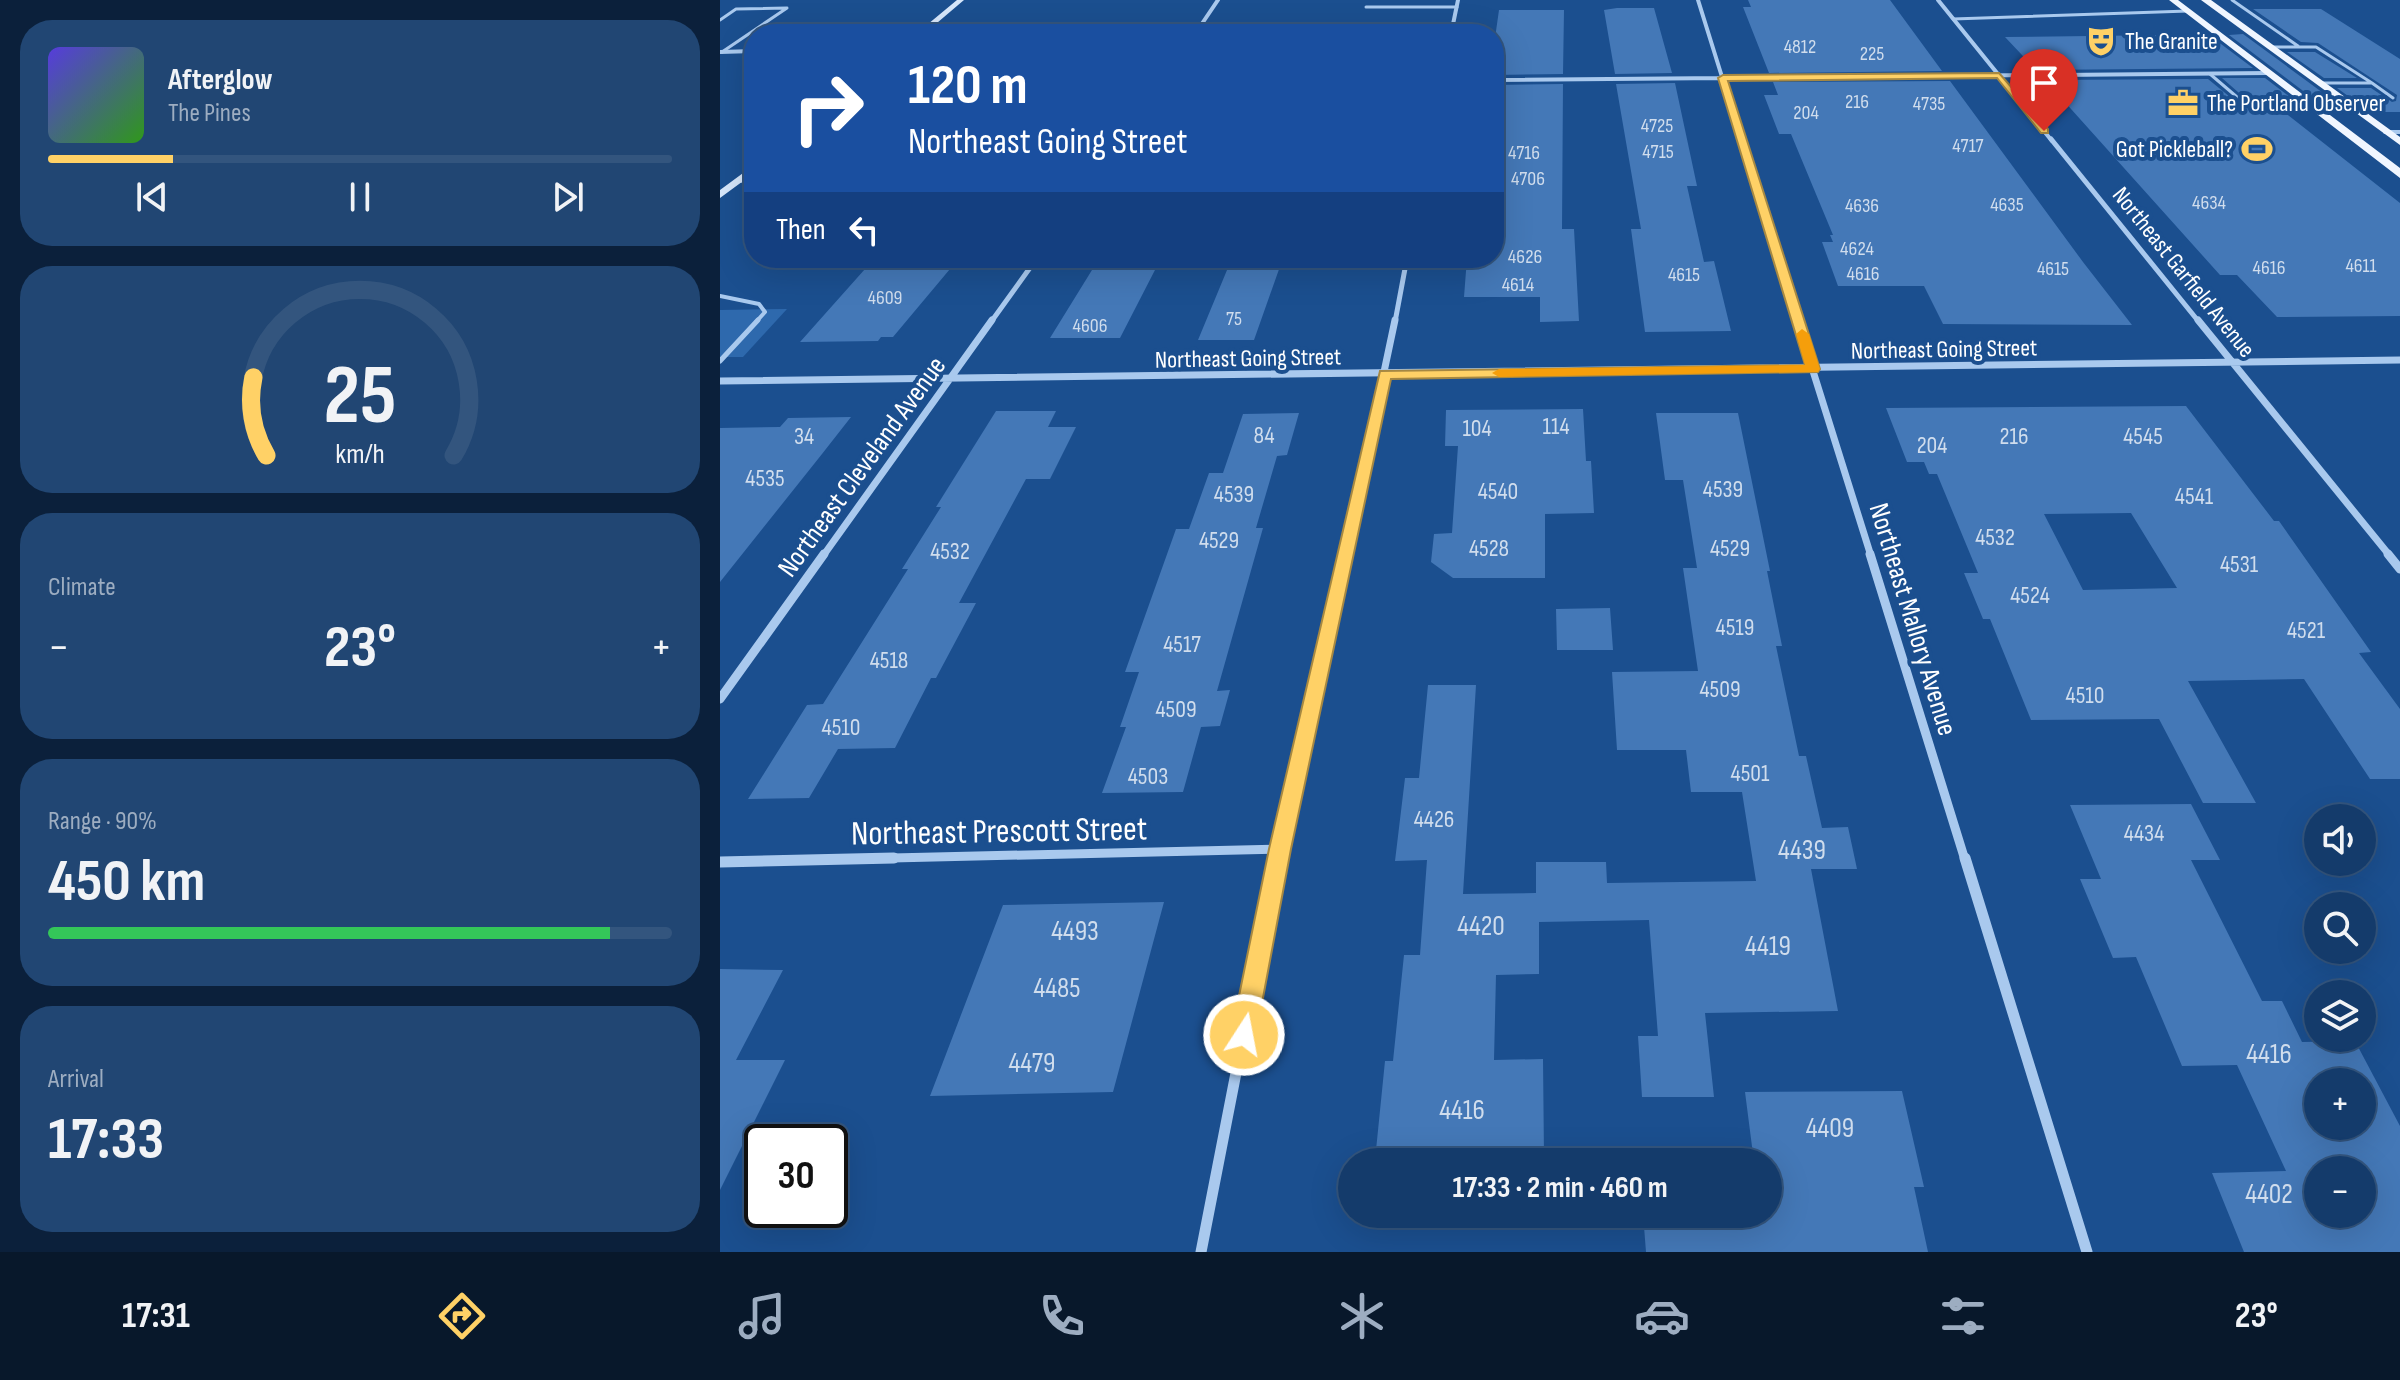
<!DOCTYPE html>
<meta charset="utf-8">
<style>
:root{--surface:#143b6b;--page:#214673;--text:#f1f3f6;--muted:#9dadc1;--line:#33557e;--accent:#ffd166}
body{margin:0;font-family:"Sofia Sans Condensed",sans-serif;background:var(--page);color:var(--text);height:100vh;display:flex;flex-direction:column;font-size:30px;white-space:nowrap}
*{box-sizing:border-box;margin:0}
p{font-size:26px;color:var(--muted)}
.icon{flex:none;width:44px;height:44px;fill:none;stroke:currentColor;stroke-width:2;stroke-linecap:round;stroke-linejoin:round}
.map{position:relative;flex:1;overflow:hidden}
.panel{display:flex;flex-direction:column;gap:20px;padding:20px;background:#0b203b;width:720px}
.panel>*{flex:none}
.guide{position:absolute;left:24px;top:24px;width:760px;height:244px;border-radius:32px;box-shadow:0 8px 32px #0002,0 0 0 2px var(--line);background:#1a4fa0;color:#fff;overflow:hidden}
.buttons{position:absolute;left:1584px;top:804px;display:grid;gap:16px}
.buttons a{display:grid;place-items:center;width:72px;height:72px;border-radius:50%;background:var(--surface);box-shadow:0 8px 32px #0002,0 0 0 2px var(--line);font-size:40px}
.speed{position:absolute;left:24px;top:1124px;display:flex;gap:16px;font-size:40px;font-weight:700;text-align:center}
.speed>*{display:grid;place-content:center;width:104px;height:104px;border-radius:50%;background:var(--surface);box-shadow:0 8px 32px #0002,0 0 0 2px var(--line);line-height:1}
.speed .limit{border:4px solid #111;border-radius:12px;background:#fff;color:#111}
.pin{position:absolute;display:grid;place-items:center;width:68px;height:68px;color:#fff;margin:-82px -34px;border-radius:50% 50% 50% 0;rotate:-45deg;box-shadow:0 0 8px #0007}
.pin .icon{rotate:45deg}
.me{position:absolute;width:88px;margin:-44px;rotate:11deg;stroke-linejoin:round;filter:drop-shadow(0 0 6px #0008)}
.turn{display:flex;align-items:center;gap:28px;height:168px;padding:0 32px;font-size:36px}
.turn .icon{width:104px;height:104px;stroke-width:2.5}
.turn b{display:block;font-size:56px;line-height:68px}
.then{display:flex;align-items:center;height:76px;padding:0 32px;background:#0003;gap:16px;font-size:30px}
.big{font-size:60px;font-weight:700;line-height:1.1}
.panel .widget{flex:1;display:flex;flex-direction:column;justify-content:center;gap:12px;min-width:0;padding:0 28px;border-radius:32px;background:var(--page)}
.panel .dial{align-items:center;gap:0}
.dial svg{height:208px;overflow:visible;fill:none;stroke:var(--line);stroke-width:7;stroke-linecap:round;text-anchor:middle}
.dial text{fill:var(--text);stroke:none}
.song{display:flex;align-items:center;gap:24px}
.cover{width:96px;height:96px;border-radius:12px;background:linear-gradient(135deg,hsl(250 70% 55%),hsl(110 70% 35%))}
.played{height:8px;border-radius:4px;background:linear-gradient(90deg,var(--accent) 20%,var(--line) 20%)}
.keys{display:flex;justify-content:space-around;direction:ltr}
.heat{display:flex;justify-content:space-between;align-items:center;font-size:44px;direction:ltr}
.charge{height:12px;border-radius:6px;background:linear-gradient(90deg,#34c759 90%,var(--line) 0)}
.trip{position:absolute;left:618px;top:1148px;width:444px;height:80px;border-radius:40px;background:var(--surface);box-shadow:0 8px 32px #0002,0 0 0 2px var(--line);font-weight:700;line-height:80px;text-align:center}
.tabs{display:flex;height:128px;justify-content:space-around;align-items:center;background:#08182b;color:var(--muted)}
.tabs .icon{width:56px;height:56px}
.tabs .active{color:var(--accent)}
.tabs b{font-size:36px;color:var(--text)}
main{display:flex;flex:1;min-height:0}
.map>svg:first-child{display:block}
.green{fill:#2e69ad}
.building{fill:#4478b7;fill-rule:evenodd}
.lines{fill:none;stroke-linecap:round;stroke-linejoin:round}
.lane-far2{stroke:#a9c9ee;stroke-width:3}
.lane-far1{stroke:#a9c9ee;stroke-width:4}
.lane{stroke:#a9c9ee;stroke-width:5}
.street-far4{stroke:#a9c9ee;stroke-width:4}
.street-far3{stroke:#a9c9ee;stroke-width:5}
.street-far2{stroke:#a9c9ee;stroke-width:7}
.street-far1{stroke:#a9c9ee;stroke-width:9}
.street{stroke:#a9c9ee;stroke-width:11}
.secondary{fill:#d6e6fa;fill-rule:evenodd}
.primary{fill:#f0f6ff;fill-rule:evenodd}
.route{fill:#ffd166;stroke:#a68842;stroke-width:2}
.slow{fill:#f59e0b}
.labels{text-anchor:middle;stroke-width:8;stroke-linejoin:round;paint-order:stroke}
.far-number-label{font-size:20px;fill:#d0dded}
.far-poi-label{font-size:24px;fill:#fff;stroke:#1b4f8f;text-anchor:start}
.far-street-label{font-size:24px;fill:#fff;stroke:#1b4f8f}
.number-label{font-size:24px;fill:#d0dded}
.street-label{font-size:28px;fill:#fff;stroke:#1b4f8f}
.near-number-label{font-size:28px;fill:#d0dded}
.near-street-label{font-size:34px;fill:#fff;stroke:#1b4f8f}
</style>
<main>
<section class="panel">
<div class="widget">
<div class="song"><i class="cover"></i><div><b>Afterglow</b><p>The Pines</p></div></div>
<div class="played"></div>
<div class="keys"><svg class="icon" aria-label="previous" viewBox="0 0 24 24"><path d="M18 5L8 12l10 7zM5 5v14"/></svg><svg class="icon" aria-label="pause" viewBox="0 0 24 24"><path d="M8 5v14M16 5v14"/></svg><svg class="icon" aria-label="next" viewBox="0 0 24 24"><path d="M6 5l10 7-10 7zM19 5v14"/></svg></div>
</div>
<div class="widget dial"><svg viewBox="0 0 100 80">
<path d="M14 69A42 42 0 1 1 86 69"/>
<path d="M14 69A42 42 0 0 1 9 39" stroke="#ffd166"/>
<text x="50" y="56" font-size="32" font-weight="700">25</text>
<text x="50" y="72" font-size="11">km/h</text>
</svg></div>
<div class="widget"><p>Climate</p>
<div class="heat"><a>−</a><b class="big">23°</b><a>+</a></div>
</div>
<div class="widget"><p>Range · 90%</p><b class="big">450 km</b><div class="charge"></div></div>
<div class="widget"><p>Arrival</p><b class="big">17:33</b></div>
</section>
<div class="map">
<svg width="1680" height="1252" viewBox="0 0 1680 1252">
<rect width="100%" height="100%" fill="#1b4f8f"/>
<path class="green" d="M67 309 23 357H0V310Z"/>
<path class="building" d="M1028 0H1170L1222 71 1049 73 1023 7H1031Z
M897 8H934L952 73 895 74 884 10Z
M1533 9H1601L1680 59V112H1650L1617 88H1651L1672 102 1676 101 1677 95 1598 43 1581 42Z
M779 10H844L843 74 774 75V45Z
M1523 34 1629 112H1611L1509 35Z
M1449 35H1489L1533 68 1316 70 1285 37Z
M1567 52H1595L1637 78H1604Z
M1502 78H1545L1590 112H1564L1680 203V316L1557 317 1517 275H1500L1325 80 1488 79 1521 106H1527V100Z
M1230 81 1363 262 1412 325 1223 324 1204 286H1118L1102 242H1113L1110 235H1113L1071 134H1059L1044 95H1058L1053 82Z
M955 83 977 186H967L984 262 994 261 1011 331 925 332 911 229H921L896 84Z
M843 84 842 229H854L859 321 820 322V297H744L747 258H774V85Z
M512 258H563L534 340H478Z
M145 269H230L173 337H161L158 341 80 342Z
M372 270H435L400 338H330Z
M1466 406 1554 521H1559L1651 652 1639 653 1680 709V779H1650L1584 679 1468 681 1536 803H1483L1439 719 1311 720 1270 619H1263L1244 573H1258L1217 474H1209L1204 462H1187L1166 408ZM1411 513 1457 588 1363 590 1324 514Z
M863 409 866 461H871L874 513 825 514V578H733L711 562 714 534 732 533 738 446H725L726 410Z
M276 411H336L328 427H356L330 479H306L239 603H256L216 678H211L175 748 118 749 89 798 28 799 87 705 103 704 188 569H182L221 507H216Z
M579 413 567 455 557 456 536 528H543L497 691 510 690 500 726 481 727 463 792 382 793 406 727H400L419 672H405L456 529H469L489 473H503L523 414Z
M936 413H1018L1050 571H1047L1062 646H1056L1079 756H1086L1102 828 1128 827 1137 869H1091L1118 1011 985 1013 994 1097H922L918 1036H938L929 920 819 922V974L776 975 774 1060 823 1059 824 1157 655 1160 665 1061H673L684 955H700L707 860 675 861 685 778H699L708 685H756L743 894 816 893V862H886L887 883 1036 881 1022 792H971L966 750H897L892 672 978 671 963 568H977L963 480H945Z
M131 417 102 454 0 582V428L60 427 68 418Z
M890 608 893 650H837L836 609Z
M1471 804 1500 860H1471L1542 1001H1562L1582 1042 1635 1041 1680 1126V1252H1524L1492 1173 1566 1171 1517 1065 1462 1066 1416 957 1393 958 1360 879H1381L1350 805ZM1598 1082H1642V1126H1598ZM1598 1170H1642V1214H1598Z
M444 902 393 1092 210 1096 283 905Z
M0 969 63 970 16 1060H65L0 1190Z
M1182 1091 1204 1187H1194L1208 1252H926L923 1214H1048V1162H1034L1025 1092Z"/>
<g class="lines">
<path class="lane-far2" d="M1512 0 1578 46
M646 7H737
M1233 19 1468 11
M0 20 16 9 67 8 2 52
M1549 47H1596L1652 83H1601
M1490 74 1524 103
M1652 83 1673 98"/>
<path class="lane-far1" d="M18 181 34 180
M0 296 39 304 45 312 36 322"/>
<path class="lane" d="M0 361 38 320"/>
<path class="street-far4" d="M978 0 1022 141
M1218 0 1332 141
M475 34 498 0
M731 34 738 0
M0 52 34 51
M774 80 1549 73
M1665 132H1680"/>
<path class="street-far3" d="M1021 139 1078 322
M1331 139 1479 322
M271 322 317 258
M675 322 687 258"/>
<path class="street-far2" d="M1077 320 1151 556
M1478 320 1670 556
M0 381 1680 360
M103 556 272 320
M625 556 675 320"/>
<path class="street-far1" d="M1150 554 1245 860
M1668 554 1680 569
M0 699 104 554
M88 860 560 849
M558 860 625 554"/>
<path class="street" d="M1245 858 1367 1252
M0 862 174 858
M481 1252 558 858"/>
<path class="secondary" d="M237 0H244L204 34H196Z
M34 165V173L0 198V190Z"/>
<path class="primary" d="M1449 0H1458L1680 168V178Z
M1481 0H1491L1680 137V145Z"/>
</g>
<path class="route" d="M1279 73 1328 129V133H1321L1277 78 1008 81 1100 369 1098 372 671 379 571 849 536 1035 532 1044 524 1047 515 1044 511 1035 549 849 660 371 1085 365 998 78 1003 75Z"/>
<path class="slow" d="M1082 329 1089 334 1100 369 1098 372 779 377 772 373 779 369 1085 365 1076 334Z"/>
<defs>
<g id="theatre-bare" transform="scale(2.4)"><path d="M-5-5.5Q0-4 5-5.5V0Q5 5 0 6Q-5 5-5 0ZM-3.3-2.5H-1v1.5H-3.3ZM1-2.5H3.3v1.5H1ZM-2.8 1Q0 5.5 2.8 1Z" fill="#ffd166" stroke="#1b4f8f" stroke-width="2.5" paint-order="stroke"/></g>
<g id="office-bare" transform="scale(2.4)"><path d="M-6-3h4V-5.5h4V-3h4V5H-6ZM-1-4.5V-3h2v-1.5ZM-6 0V1H6V0Z" fill="#ffd166" stroke="#1b4f8f" stroke-width="2.5" paint-order="stroke"/></g>
<g id="stadium-bare" transform="scale(2.4)"><path d="M0-5a6.5 5 0 1 0 0 10a6.5 5 0 1 0 0-10ZM-3.5-1.8h7v3.6h-7Z" fill="#ffd166" stroke="#1b4f8f" stroke-width="2.5" paint-order="stroke"/></g>
</defs>
<g fill-rule="evenodd">
<use href="#theatre-bare" x="1381" y="41"/>
<use href="#office-bare" x="1463" y="103"/>
<use href="#stadium-bare" x="1537" y="149"/>
</g>
<g class="labels">
<g class="far-number-label">
<text x="1080" y="53">4812</text>
<text x="1152" y="60">225</text>
<text x="1137" y="108">216</text>
<text x="1209" y="110">4735</text>
<text x="1086" y="119">204</text>
<text x="937" y="132">4725</text>
<text x="1248" y="152">4717</text>
<text x="938" y="158">4715</text>
<text x="804" y="159">4716</text>
<text x="808" y="185">4706</text>
<text x="1489" y="209">4634</text>
<text x="1287" y="211">4635</text>
<text x="1142" y="212">4636</text>
<text x="1137" y="255">4624</text>
<text x="805" y="263">4626</text>
<text x="1641" y="272">4611</text>
<text x="1549" y="274">4616</text>
<text x="1333" y="275">4615</text>
<text x="1143" y="280">4616</text>
<text x="964" y="281">4615</text>
<text x="798" y="291">4614</text>
<text x="165" y="304">4609</text>
<text x="514" y="325">75</text>
<text x="370" y="332">4606</text>
</g>
<g class="far-poi-label">
<text x="1405" y="49">The Granite</text>
<text x="1487" y="111">The Portland Observer</text>
<text x="1513" y="157" text-anchor="end">Got Pickleball?</text>
</g>
<g class="far-street-label">
<text transform="translate(1464 272) rotate(51)" y="8">Northeast Garfield Avenue</text>
<text transform="translate(1224 349) rotate(-1)" y="8">Northeast Going Street</text>
<text transform="translate(528 358) rotate(-1)" y="8">Northeast Going Street</text>
</g>
<g class="number-label">
<text x="836" y="434">114</text>
<text x="757" y="436">104</text>
<text x="544" y="443">84</text>
<text x="84" y="444">34</text>
<text x="1294" y="444">216</text>
<text x="1423" y="444">4545</text>
<text x="1212" y="453">204</text>
<text x="45" y="486">4535</text>
<text x="1003" y="497">4539</text>
<text x="778" y="499">4540</text>
<text x="514" y="502">4539</text>
<text x="1474" y="504">4541</text>
<text x="1275" y="545">4532</text>
<text x="499" y="548">4529</text>
<text x="769" y="556">4528</text>
<text x="1010" y="556">4529</text>
<text x="230" y="559">4532</text>
<text x="1519" y="572">4531</text>
<text x="1310" y="603">4524</text>
<text x="1015" y="635">4519</text>
<text x="1586" y="638">4521</text>
<text x="462" y="652">4517</text>
<text x="169" y="668">4518</text>
<text x="1000" y="697">4509</text>
<text x="1365" y="703">4510</text>
<text x="456" y="717">4509</text>
<text x="121" y="735">4510</text>
<text x="1030" y="781">4501</text>
<text x="428" y="784">4503</text>
<text x="714" y="827">4426</text>
<text x="1424" y="841">4434</text>
</g>
<g class="street-label">
<text transform="translate(141 466) rotate(-54)" y="10">Northeast Cleveland Avenue</text>
<text transform="translate(1194 619) rotate(73)" y="10">Northeast Mallory Avenue</text>
</g>
<g class="near-number-label">
<text x="1082" y="859">4439</text>
<text x="761" y="935">4420</text>
<text x="355" y="940">4493</text>
<text x="1048" y="955">4419</text>
<text x="337" y="997">4485</text>
<text x="1549" y="1063">4416</text>
<text x="312" y="1072">4479</text>
<text x="742" y="1119">4416</text>
<text x="1110" y="1137">4409</text>
<text x="1549" y="1203">4402</text>
</g>
<g class="near-street-label">
<text transform="translate(279 830) rotate(-1)" y="12">Northeast Prescott Street</text>
</g>
</g>
</svg>
<div class="buttons">
<a><svg class="icon" aria-label="sound" viewBox="0 0 24 24"><path d="M4 9h4l5-4v14l-5-4H4zM17 9q2 3 0 6"/></svg></a>
<a><svg class="icon" aria-label="search" viewBox="0 0 24 24"><circle cx="10" cy="10" r="6"/><path d="M15 15l6 6"/></svg></a>
<a><svg class="icon" aria-label="layers" viewBox="0 0 24 24"><path d="M12 4l9 5-9 5-9-5zM3 14l9 5 9-5"/></svg></a>
<a>+</a>
<a>−</a>
</div>
<div class="speed"><div class="limit">30</div></div>
<div class="pin" style="left:1324px;top:131px;background:#d93025"><svg class="icon" aria-label="arrive" viewBox="0 0 24 24"><path d="M6 21V4h12l-3 4 3 4H6"/></svg></div>
<svg class="me" style="left:524px;top:1035px" viewBox="-20 -20 40 40"><circle r="17" fill="#ffd166" stroke="#fff" stroke-width="3"/><path d="M0-11L8 9 0 5-8 9z" fill="#fff"/></svg>
<div class="trip">17:33 · 2 min · 460 m</div>
<div class="guide">
<div class="turn"><svg class="icon" aria-label="right" viewBox="0 0 24 24"><path d="M7 20v-9h11M14 6l5 5-5 5"/></svg><div><b>120 m</b>Northeast Going Street</div></div>
<div class="then">Then<svg class="icon" aria-label="left" viewBox="0 0 24 24"><path d="M17 20v-9H6M10 6l-5 5 5 5"/></svg></div>
</div>
</div>
</main>
<nav class="tabs">
<b>17:31</b>
<svg class="icon active" aria-label="directions" viewBox="0 0 24 24"><path d="M12 3l9 9-9 9-9-9zM9 14v-3h6M13 9l2 2-2 2"/></svg>
<svg class="icon" aria-label="music" viewBox="0 0 24 24"><path d="M9 18V5l10-2v13"/><circle cx="6" cy="18" r="3"/><circle cx="16" cy="16" r="3"/></svg>
<svg class="icon" aria-label="phone" viewBox="0 0 24 24"><path d="M5 4h4l2 5-3 2q2 4 5 5l2-3 5 2v4C11 20 4 13 5 4z"/></svg>
<svg class="icon" aria-label="climate" viewBox="0 0 24 24"><path d="M12 3v18M4 7l16 10M4 17L20 7"/></svg>
<svg class="icon" aria-label="car" viewBox="0 0 24 24"><path d="M5 17H2v-5l4-1 3-4h7l3 4 3 1v5h-3M9 17h6M6 11h13"/><circle cx="7" cy="17" r="2"/><circle cx="17" cy="17" r="2"/></svg>
<svg class="icon" aria-label="filters" viewBox="0 0 24 24"><path d="M4 7h16M4 17h16"/><circle cx="9" cy="7" r="2"/><circle cx="15" cy="17" r="2"/></svg>
<b>23°</b>
</nav>
